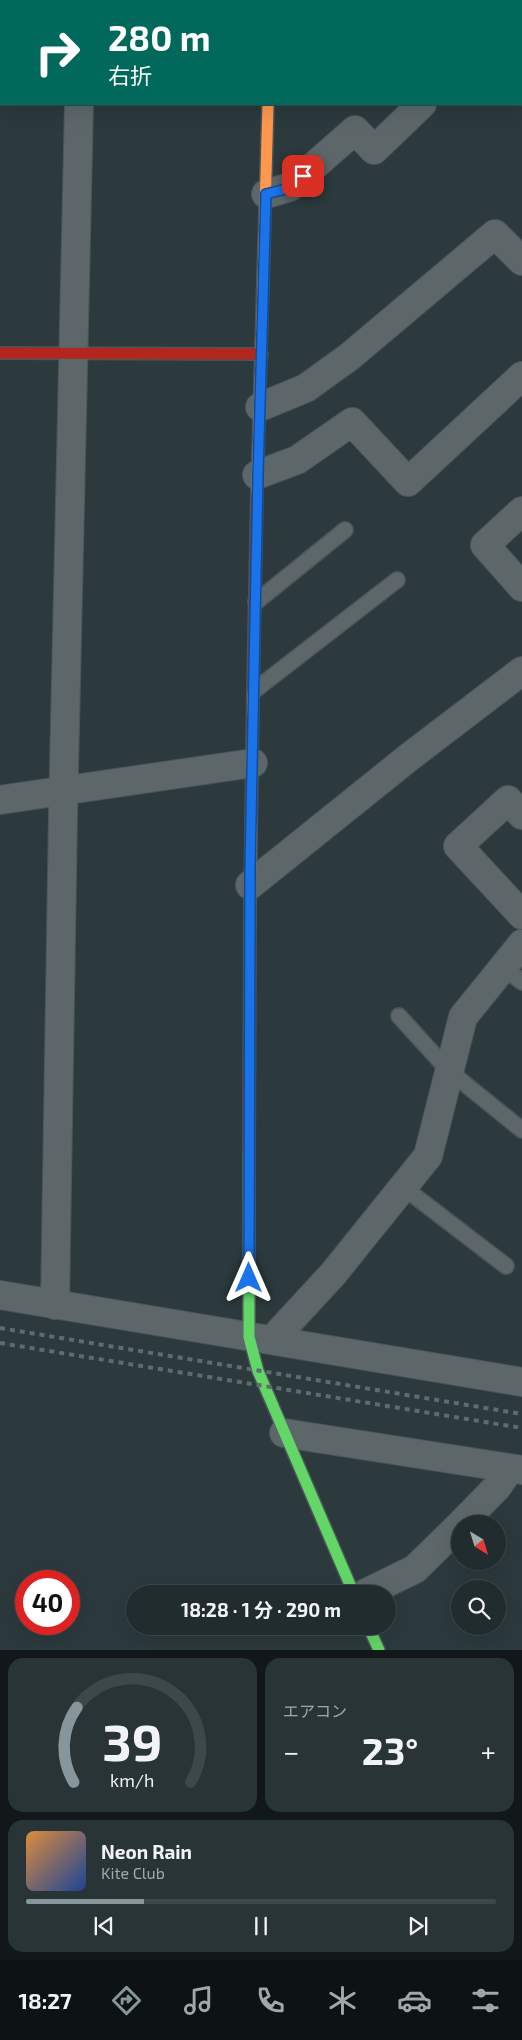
<!DOCTYPE html>
<html lang="ja">
<meta charset="utf-8">
<style>
:root{--surface:#212c2e;--page:#293436;--text:#f1f3f6;--muted:#a2a7aa;--line:#3e484a;--accent:#86969b}
body{margin:0;font-family:"Exo 2","Noto Sans JP",sans-serif;background:var(--page);color:var(--text);height:100vh;display:flex;flex-direction:column;font-size:19px;white-space:nowrap}
*{box-sizing:border-box;margin:0}
p{font-size:16px;color:var(--muted)}
.icon{flex:none;width:28px;height:28px;fill:none;stroke:currentColor;stroke-width:2;stroke-linecap:round;stroke-linejoin:round}
.map{position:relative;height:1650px;overflow:hidden}
.drawer{display:flex;flex-direction:column;gap:8px;padding:8px;background:#121819;flex:1}
.drawer>*{flex:none}
.banner{position:absolute;left:0px;top:0px;width:522px;height:105px;box-shadow:0 5px 20px #0002,0 0 0 1px var(--line);background:#00695c;color:#fff;overflow:hidden}
.needle{width:32px;rotate:142deg}
.fabs{position:absolute;left:451px;top:1515px;display:grid;gap:10px}
.fabs a{display:grid;place-items:center;width:55px;height:55px;border-radius:50%;background:var(--surface);box-shadow:0 5px 20px #0002,0 0 0 1px var(--line);font-size:25px}
.speed{position:absolute;left:15px;top:1570px;display:flex;gap:10px;font-size:25px;font-weight:700;text-align:center}
.speed>*{display:grid;place-content:center;width:65px;height:65px;border-radius:50%;background:var(--surface);box-shadow:0 5px 20px #0002,0 0 0 1px var(--line);line-height:1}
.speed .limit{border:8px solid #d22;background:#fff;color:#111}
.pin{position:absolute;display:grid;place-items:center;width:42px;height:42px;color:#fff;margin:-21px;border-radius:10px;box-shadow:0 2px 8px #0006}
.me{position:absolute;width:55px;margin:-28px;rotate:0deg;stroke-linejoin:round;filter:drop-shadow(0 0 4px #0008)}
.turn{display:flex;align-items:center;gap:18px;height:105px;padding:0 25px;font-size:22px}
.turn .icon{width:65px;height:65px;stroke-width:2.5}
.turn b{display:block;font-size:35px;line-height:42px}
.big{font-size:38px;font-weight:700;line-height:1.1}
.drawer .widget{flex:1;display:flex;flex-direction:column;justify-content:center;gap:8px;min-width:0;padding:0 18px;border-radius:15px;background:var(--page)}
.drawer .dial{align-items:center;gap:0}
.dial svg{height:130px;overflow:visible;fill:none;stroke:var(--line);stroke-width:7;stroke-linecap:round;text-anchor:middle}
.dial text{fill:var(--text);stroke:none}
.song{display:flex;align-items:center;gap:15px}
.cover{width:60px;height:60px;border-radius:8px;background:linear-gradient(135deg,hsl(30 70% 55%),hsl(220 70% 35%))}
.played{height:5px;border-radius:2px;background:linear-gradient(90deg,var(--accent) 25%,var(--line) 25%)}
.keys{display:flex;justify-content:space-around;direction:ltr}
.heat{display:flex;justify-content:space-between;align-items:center;font-size:28px;direction:ltr}
.drawer .tiles{flex:1;display:grid;gap:8px;grid-template-columns:1fr 1fr}
.widget:last-child{grid-column:span 2}
.trip{position:absolute;left:126px;top:1585px;width:270px;height:50px;border-radius:25px;background:var(--surface);box-shadow:0 5px 20px #0002,0 0 0 1px var(--line);font-weight:700;line-height:50px;text-align:center}
.menu{display:flex;height:80px;justify-content:space-around;align-items:center;background:#0d1212;color:var(--muted)}
.menu .icon{width:35px;height:35px}
.menu .current{color:var(--accent)}
.menu b{font-size:22px;color:var(--text)}
.map>svg:first-child{display:block}
.lines{fill:none;stroke-linecap:round;stroke-linejoin:round}
.lane-casing{stroke:#4a5659;stroke-width:18}
.street-casing{stroke:#4a5659;stroke-width:30}
.fast-casing{stroke:#4a5659;stroke-width:14}
.slow-casing{stroke:#4a5659;stroke-width:14}
.jam-casing{stroke:#4a5659;stroke-width:14}
.lane{stroke:#5d676a;stroke-width:15}
.street{stroke:#5d676a;stroke-width:28}
.fast{stroke:#63d668;stroke-width:11}
.slow{stroke:#ff974d;stroke-width:11}
.jam{stroke:#b3261e;stroke-width:11}
.rail{stroke:#606b6e;stroke-width:4;stroke-dasharray:5 5;stroke-linecap:butt}
.route-casing{stroke:#114b97;stroke-width:12}
.route{stroke:#1a73e8;stroke-width:9}
</style>
<div class="map">
<svg width="522" height="1650" viewBox="0 0 522 1650">
<rect width="100%" height="100%" fill="#2c3a3d"/>
<g class="lines">
<g class="lane-casing">
<path id="lane" d="M256 602 345 530
M255 690 397 580
M503 967 522 982
M399 1016 449 1071 522 1130
M403 1187 506 1266"/>
</g>
<g class="street-casing">
<path id="street" d="M497 1 498 0
M0 18H1
M266 194 290 187 355 130 374 150 422 104
M260 407 306 388 349 357 495 234 522 261
M257 475 297 460 352 422 408 482 522 376
M522 511 485 545 522 587
M0 800 253 763
M522 815 508 800 458 846 522 915
M250 885 408 758 522 671
M0 1295 522 1382
M55 1305 63 814 79 104
M272 1340 333 1274 428 1156 463 1017 522 944
M284 1433 522 1470
M461 1524 498 1486 510 1468
M364 1594 415 1569 460 1525"/>
</g>
<g class="fast-casing">
<path id="fast" d="M249 1154V1337L258 1371 354 1594
M368 1626 379 1650"/>
</g>
<g class="slow-casing">
<path id="slow" d="M271 0V1
M257 492 268 104
M250 909 253 692"/>
</g>
<g class="jam-casing">
<path id="jam" d="M0 353 262 354
M253 692 257 492
M249 1154 250 909"/>
</g>
<use href="#lane" class="lane"/>
<use href="#street" class="street"/>
<use href="#fast" class="fast"/>
<use href="#slow" class="slow"/>
<use href="#jam" class="jam"/>
<path class="rail" d="M0 1328 522 1414
M0 1343 522 1428"/>
</g>
<g class="lines">
<g class="route-casing">
<path id="route" d="M249 1278 250 868 258 475 266 194 290 188 303 176"/>
</g>
<use href="#route" class="route"/>
</g>
</svg>
<div class="fabs">
<a><svg class="needle" viewBox="-14 -14 28 28"><path d="M0-13l5 13h-10z" fill="#e53935"/><path d="M0 13l5-13h-10z" fill="#a2a7aa"/></svg></a>
<a><svg class="icon" aria-label="search" viewBox="0 0 24 24"><circle cx="10" cy="10" r="6"/><path d="M15 15l6 6"/></svg></a>
</div>
<div class="speed"><div class="limit">40</div></div>
<div class="pin" style="left:303px;top:176px;background:#d93025"><svg class="icon" aria-label="arrive" viewBox="0 0 24 24"><path d="M6 21V4h12l-3 4 3 4H6"/></svg></div>
<svg class="me" style="left:249px;top:1278px" viewBox="-20 -20 40 40"><path d="M0-17L14 15 0 8-14 15z" fill="#1a73e8" stroke="#fff" stroke-width="4"/></svg>
<div class="trip">18:28 · 1 分 · 290 m</div>
<div class="banner">
<div class="turn"><svg class="icon" aria-label="right" viewBox="0 0 24 24"><path d="M7 20v-9h11M14 6l5 5-5 5"/></svg><div><b>280 m</b>右折</div></div>
</div>
</div>
<section class="drawer">
<div class="tiles">
<div class="widget dial"><svg viewBox="0 0 100 80">
<path d="M14 69A42 42 0 1 1 86 69"/>
<path d="M14 69A42 42 0 0 1 16 23" stroke="#86969b"/>
<text x="50" y="56" font-size="32" font-weight="700">39</text>
<text x="50" y="72" font-size="11">km/h</text>
</svg></div>
<div class="widget"><p>エアコン</p>
<div class="heat"><a>−</a><b class="big">23°</b><a>+</a></div>
</div>
<div class="widget">
<div class="song"><i class="cover"></i><div><b>Neon Rain</b><p>Kite Club</p></div></div>
<div class="played"></div>
<div class="keys"><svg class="icon" aria-label="previous" viewBox="0 0 24 24"><path d="M18 5L8 12l10 7zM5 5v14"/></svg><svg class="icon" aria-label="pause" viewBox="0 0 24 24"><path d="M8 5v14M16 5v14"/></svg><svg class="icon" aria-label="next" viewBox="0 0 24 24"><path d="M6 5l10 7-10 7zM19 5v14"/></svg></div>
</div>
</div>
</section>
<nav class="menu">
<b>18:27</b>
<svg class="icon current" aria-label="directions" viewBox="0 0 24 24"><path d="M12 3l9 9-9 9-9-9zM9 14v-3h6M13 9l2 2-2 2"/></svg>
<svg class="icon" aria-label="music" viewBox="0 0 24 24"><path d="M9 18V5l10-2v13"/><circle cx="6" cy="18" r="3"/><circle cx="16" cy="16" r="3"/></svg>
<svg class="icon" aria-label="phone" viewBox="0 0 24 24"><path d="M5 4h4l2 5-3 2q2 4 5 5l2-3 5 2v4C11 20 4 13 5 4z"/></svg>
<svg class="icon" aria-label="climate" viewBox="0 0 24 24"><path d="M12 3v18M4 7l16 10M4 17L20 7"/></svg>
<svg class="icon" aria-label="car" viewBox="0 0 24 24"><path d="M5 17H2v-5l4-1 3-4h7l3 4 3 1v5h-3M9 17h6M6 11h13"/><circle cx="7" cy="17" r="2"/><circle cx="17" cy="17" r="2"/></svg>
<svg class="icon" aria-label="filters" viewBox="0 0 24 24"><path d="M4 7h16M4 17h16"/><circle cx="9" cy="7" r="2"/><circle cx="15" cy="17" r="2"/></svg>
</nav>
